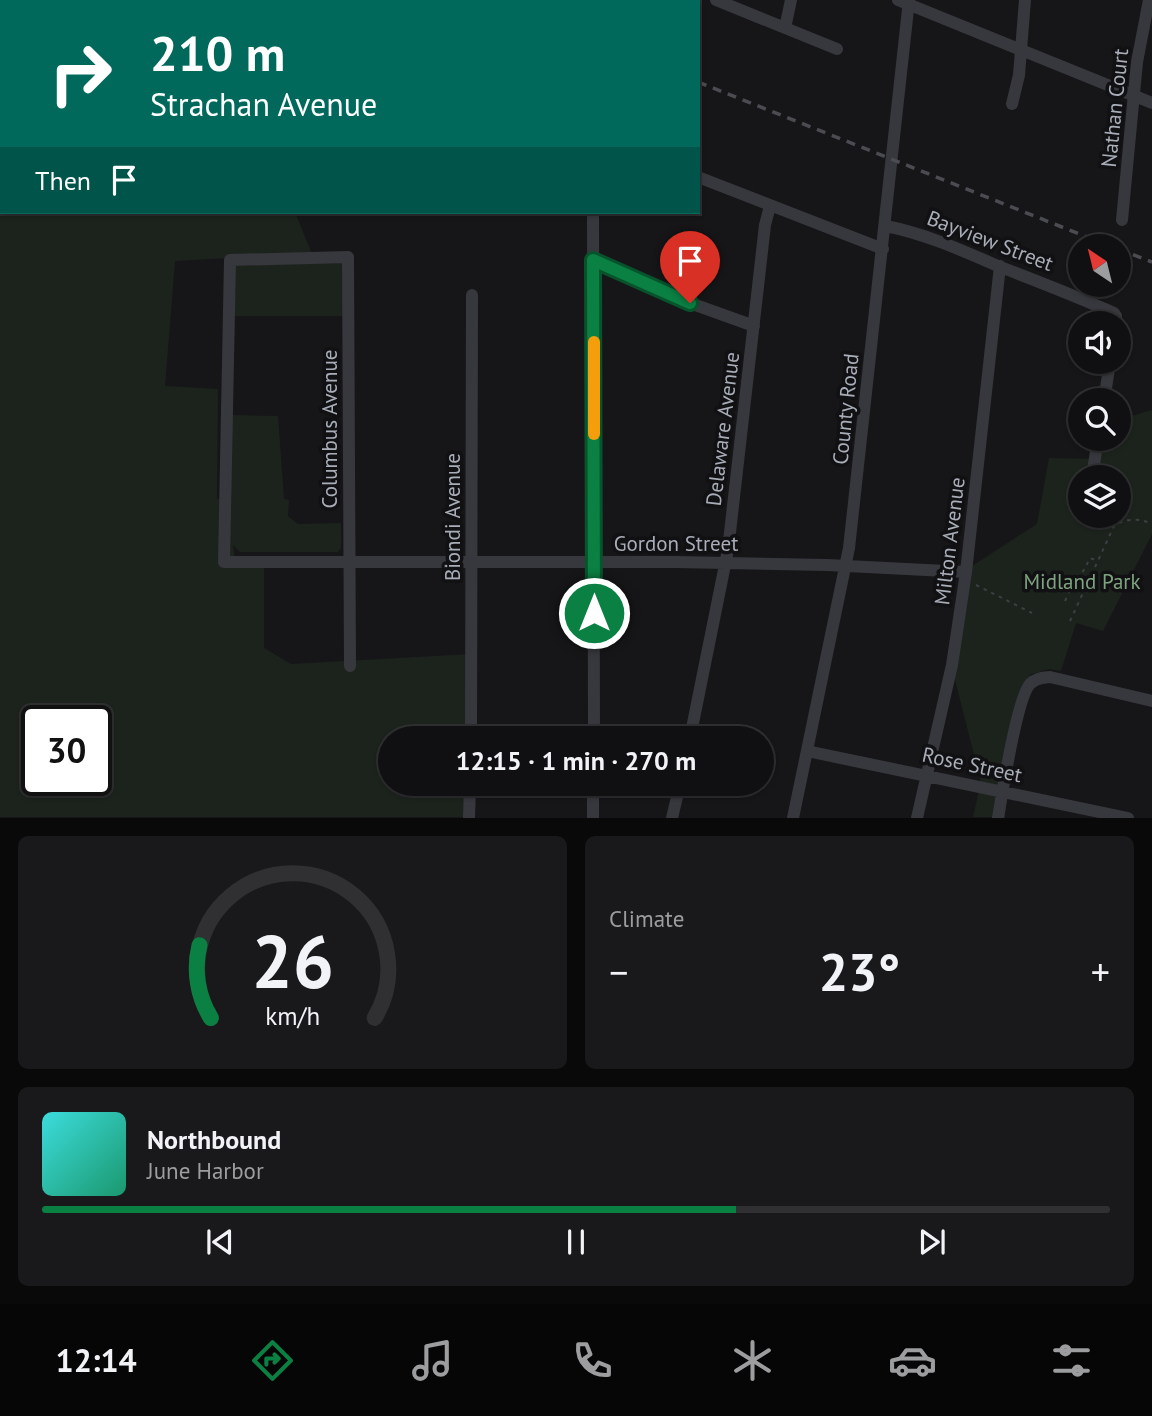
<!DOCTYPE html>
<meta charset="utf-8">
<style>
:root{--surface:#101012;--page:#19191b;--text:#f1f3f6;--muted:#9c9d9f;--line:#303032;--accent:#0b8043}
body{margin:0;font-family:"PT Sans",sans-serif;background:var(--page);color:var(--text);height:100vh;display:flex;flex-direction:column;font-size:26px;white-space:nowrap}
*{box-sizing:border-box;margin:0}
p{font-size:23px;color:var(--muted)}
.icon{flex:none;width:38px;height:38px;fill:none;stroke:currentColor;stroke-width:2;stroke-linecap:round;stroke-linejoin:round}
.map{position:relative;height:818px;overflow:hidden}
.panel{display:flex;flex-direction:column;gap:18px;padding:18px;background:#09090a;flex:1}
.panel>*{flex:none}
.hud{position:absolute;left:0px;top:0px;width:700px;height:214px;box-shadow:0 2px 5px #0004,0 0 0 2px var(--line);background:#00695c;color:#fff;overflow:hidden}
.needle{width:46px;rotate:325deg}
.buttons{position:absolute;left:1068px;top:234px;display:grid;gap:14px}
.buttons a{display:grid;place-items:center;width:63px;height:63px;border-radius:50%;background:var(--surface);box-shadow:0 2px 5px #0004,0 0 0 2px var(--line);font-size:35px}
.speed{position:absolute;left:21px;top:705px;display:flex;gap:14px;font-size:35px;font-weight:700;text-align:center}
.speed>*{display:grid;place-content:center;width:91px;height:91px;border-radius:50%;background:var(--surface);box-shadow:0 2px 5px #0004,0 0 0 2px var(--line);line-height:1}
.speed .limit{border:4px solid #111;border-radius:10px;background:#fff;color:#111}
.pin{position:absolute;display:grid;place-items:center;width:60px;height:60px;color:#fff;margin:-72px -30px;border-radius:50% 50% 50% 0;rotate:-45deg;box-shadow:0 0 7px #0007}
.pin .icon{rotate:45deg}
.me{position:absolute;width:77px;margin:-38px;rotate:0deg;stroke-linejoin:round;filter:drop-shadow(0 0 5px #0008)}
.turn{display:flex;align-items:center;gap:24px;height:147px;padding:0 35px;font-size:32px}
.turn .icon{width:91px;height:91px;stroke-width:2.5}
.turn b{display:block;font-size:49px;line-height:60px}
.then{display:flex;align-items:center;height:66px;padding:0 35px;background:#0003;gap:14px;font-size:26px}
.big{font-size:52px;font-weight:700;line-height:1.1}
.panel .card{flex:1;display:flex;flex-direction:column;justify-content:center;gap:10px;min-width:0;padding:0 24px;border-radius:10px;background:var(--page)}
.panel .dial{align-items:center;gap:0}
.dial svg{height:182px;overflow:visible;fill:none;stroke:var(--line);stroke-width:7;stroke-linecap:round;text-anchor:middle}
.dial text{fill:var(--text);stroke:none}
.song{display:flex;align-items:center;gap:21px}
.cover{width:84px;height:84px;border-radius:10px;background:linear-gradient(135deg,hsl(180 70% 55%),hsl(160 70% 35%))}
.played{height:7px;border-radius:4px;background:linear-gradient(90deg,var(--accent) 65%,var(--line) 65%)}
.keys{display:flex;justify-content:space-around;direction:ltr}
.heat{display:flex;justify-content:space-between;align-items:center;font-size:38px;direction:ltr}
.panel .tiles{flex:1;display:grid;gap:18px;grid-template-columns:1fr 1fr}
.card:last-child{grid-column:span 2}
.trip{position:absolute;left:378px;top:726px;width:396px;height:70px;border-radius:35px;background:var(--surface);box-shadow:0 2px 5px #0004,0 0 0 2px var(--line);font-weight:700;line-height:70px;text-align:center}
.tabs{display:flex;height:112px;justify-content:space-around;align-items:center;background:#060607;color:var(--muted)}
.tabs .icon{width:49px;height:49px}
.tabs .active{color:var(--accent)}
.tabs b{font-size:32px;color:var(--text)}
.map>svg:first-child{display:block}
.green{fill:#1c231d;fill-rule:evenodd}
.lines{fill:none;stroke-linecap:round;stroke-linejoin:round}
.path{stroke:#3d3f44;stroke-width:2;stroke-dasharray:3.5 5;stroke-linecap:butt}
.minor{stroke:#37383d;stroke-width:12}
.rail{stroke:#4a4c52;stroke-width:3.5;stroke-dasharray:9 7;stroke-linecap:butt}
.route-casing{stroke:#07532c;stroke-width:18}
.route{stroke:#0b8043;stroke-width:12}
.slow{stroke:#f59e0b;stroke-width:12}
.labels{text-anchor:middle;stroke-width:7;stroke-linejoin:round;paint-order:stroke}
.street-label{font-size:21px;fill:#a8adb8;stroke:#111113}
.park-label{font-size:21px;fill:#7fa381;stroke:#111113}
</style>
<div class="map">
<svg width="1152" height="818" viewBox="0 0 1152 818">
<rect width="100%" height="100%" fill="#161618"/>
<path class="green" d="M0 0H341V2H2V212H295L314 259 352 260V316H233L229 258 175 261 165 386 218 389 217 499 227 500 225 415 278 416 284 499 289 500 288 516 298 524 341 523V548L338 552H240L233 545 236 568 264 567V648L291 664 471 654 470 738H390V784H470L469 817H0ZM37 721H96V780H37Z
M1152 410V534L1103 631 1076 623 1061 671 1049 669 1029 675 1035 678C1018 721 1009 771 1005 817H973L981 782 953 672 969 568 1037 524 1049 458 1098 459 1102 439H1118V420ZM1080 478H1118V516H1080Z"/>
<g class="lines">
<path class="path" d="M1045 576 1056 581 1061 575C1082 578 1081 576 1090 558L1098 561
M976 585 1032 613
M1065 601 1075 578
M1070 621 1114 526C1126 518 1140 518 1152 524"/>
<path class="minor" d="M716 0 837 49
M898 0 1152 103
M785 28 791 0
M1012 104 1019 75 1025 0
M698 177 883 249
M593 212 594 738
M1122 220 1137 62 1149 0
M886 226C926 234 961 250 998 266 1037 281 1076 296 1114 313L1116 316 1115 324
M593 260 690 303 754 326
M1104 401 1110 362
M1094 464 1098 439
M350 666 348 257 230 260 224 562H676L827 565 966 572
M471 738 472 295
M690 738 728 550 765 225 770 206
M807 751 1128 818
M469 818 470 784
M593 818V784
M672 818 680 784
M793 818 849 548 909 0
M917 818 952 665 966 572 1000 266
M998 818C1002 794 1017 698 1030 684 1036 678 1042 678 1050 677L1152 701"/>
<path class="rail" d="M475 0 479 2
M495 0 499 2
M698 82 1112 247
M1118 249 1152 262"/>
</g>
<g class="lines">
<g class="route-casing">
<path id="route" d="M594 613 593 260 690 303"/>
</g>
<use href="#route" class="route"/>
<path class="slow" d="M594 434V342"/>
</g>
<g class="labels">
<g class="street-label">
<text transform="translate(1115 108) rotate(-84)" y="7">Nathan Court</text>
<text transform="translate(990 241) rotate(21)" y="7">Bayview Street</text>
<text transform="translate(846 409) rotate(-84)" y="7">County Road</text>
<text transform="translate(330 429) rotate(-90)" y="7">Columbus Avenue</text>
<text transform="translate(723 429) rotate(-83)" y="7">Delaware Avenue</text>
<text transform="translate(453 517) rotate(-90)" y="7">Biondi Avenue</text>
<text transform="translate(950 541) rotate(-83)" y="7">Milton Avenue</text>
<text x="676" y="551">Gordon Street</text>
<text transform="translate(972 765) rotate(12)" y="7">Rose Street</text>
</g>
<g class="park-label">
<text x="1082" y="589">Midland Park</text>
</g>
</g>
</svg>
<div class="buttons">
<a><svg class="needle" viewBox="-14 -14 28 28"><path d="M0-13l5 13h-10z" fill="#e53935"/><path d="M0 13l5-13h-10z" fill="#9c9d9f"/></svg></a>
<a><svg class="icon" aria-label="sound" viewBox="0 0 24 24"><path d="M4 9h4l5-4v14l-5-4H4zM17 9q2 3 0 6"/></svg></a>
<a><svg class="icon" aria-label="search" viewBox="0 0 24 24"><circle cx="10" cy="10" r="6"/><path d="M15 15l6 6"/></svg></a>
<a><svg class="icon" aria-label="layers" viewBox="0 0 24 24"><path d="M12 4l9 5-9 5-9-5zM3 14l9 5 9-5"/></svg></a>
</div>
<div class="speed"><div class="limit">30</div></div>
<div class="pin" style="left:690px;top:303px;background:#d93025"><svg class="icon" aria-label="arrive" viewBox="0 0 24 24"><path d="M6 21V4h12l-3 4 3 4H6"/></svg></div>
<svg class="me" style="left:594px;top:613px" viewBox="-20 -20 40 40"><circle r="17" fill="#0b8043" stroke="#fff" stroke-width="3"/><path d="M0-11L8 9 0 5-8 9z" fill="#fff"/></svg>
<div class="trip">12:15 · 1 min · 270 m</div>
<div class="hud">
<div class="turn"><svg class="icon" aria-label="right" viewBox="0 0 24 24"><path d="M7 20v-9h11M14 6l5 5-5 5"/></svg><div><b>210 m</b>Strachan Avenue</div></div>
<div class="then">Then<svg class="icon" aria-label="arrive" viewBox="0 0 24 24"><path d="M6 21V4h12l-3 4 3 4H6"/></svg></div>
</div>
</div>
<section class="panel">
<div class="tiles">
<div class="card dial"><svg viewBox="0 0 100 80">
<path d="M14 69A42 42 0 1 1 86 69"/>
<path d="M14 69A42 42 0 0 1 9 37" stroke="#0b8043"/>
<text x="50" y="56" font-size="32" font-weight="700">26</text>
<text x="50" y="72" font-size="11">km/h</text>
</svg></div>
<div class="card"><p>Climate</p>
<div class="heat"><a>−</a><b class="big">23°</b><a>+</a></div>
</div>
<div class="card">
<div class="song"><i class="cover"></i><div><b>Northbound</b><p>June Harbor</p></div></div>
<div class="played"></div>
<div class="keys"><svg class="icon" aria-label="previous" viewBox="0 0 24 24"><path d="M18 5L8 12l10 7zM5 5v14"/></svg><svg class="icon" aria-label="pause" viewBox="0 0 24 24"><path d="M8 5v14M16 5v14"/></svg><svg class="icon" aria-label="next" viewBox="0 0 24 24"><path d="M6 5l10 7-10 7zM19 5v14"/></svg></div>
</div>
</div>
</section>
<nav class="tabs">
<b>12:14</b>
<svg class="icon active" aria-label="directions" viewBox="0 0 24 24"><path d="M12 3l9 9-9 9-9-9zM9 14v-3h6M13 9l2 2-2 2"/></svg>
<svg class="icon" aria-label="music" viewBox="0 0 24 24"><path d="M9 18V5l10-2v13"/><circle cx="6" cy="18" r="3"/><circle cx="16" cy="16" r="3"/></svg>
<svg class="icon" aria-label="phone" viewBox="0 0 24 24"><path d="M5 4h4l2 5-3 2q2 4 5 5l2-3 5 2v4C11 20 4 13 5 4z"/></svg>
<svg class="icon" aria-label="climate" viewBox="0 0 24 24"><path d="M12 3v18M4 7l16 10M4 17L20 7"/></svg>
<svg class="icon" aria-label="car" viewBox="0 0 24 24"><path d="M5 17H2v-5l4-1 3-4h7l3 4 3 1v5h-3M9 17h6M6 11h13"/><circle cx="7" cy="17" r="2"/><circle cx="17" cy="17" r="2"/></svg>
<svg class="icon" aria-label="filters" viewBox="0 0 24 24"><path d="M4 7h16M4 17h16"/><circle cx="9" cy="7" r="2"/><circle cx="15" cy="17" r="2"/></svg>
</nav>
